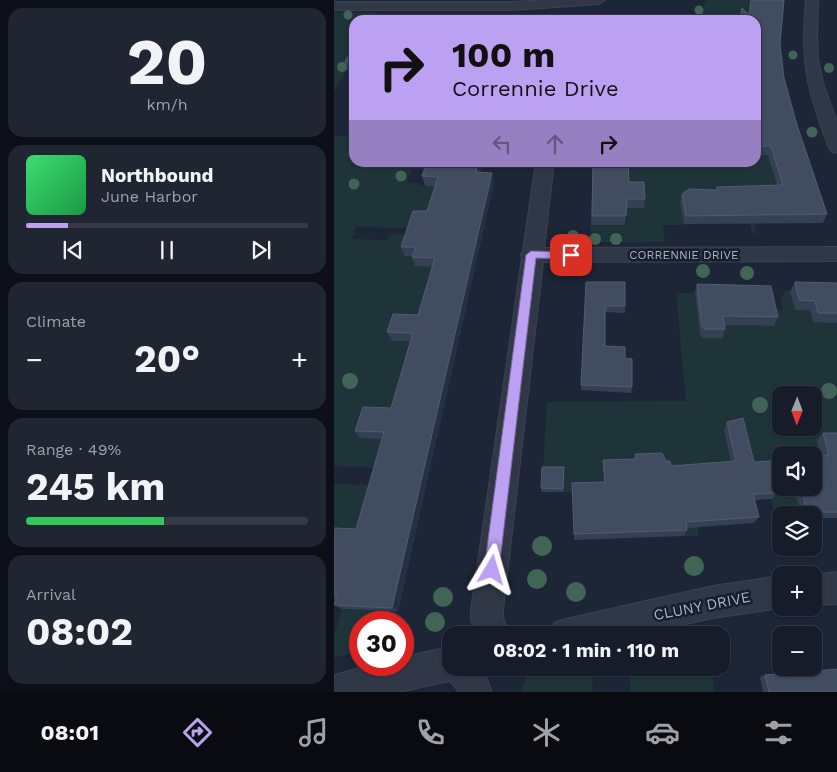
<!DOCTYPE html>
<meta charset="utf-8">
<style>
:root{--surface:#161c29;--page:#1f2531;--text:#f1f3f6;--muted:#9ea1a8;--line:#353a46;--accent:#bca0f2}
body{margin:0;font-family:"Work Sans",sans-serif;background:var(--page);color:var(--text);height:100vh;display:flex;flex-direction:column;font-size:19px;white-space:nowrap}
*{box-sizing:border-box;margin:0}
p{font-size:16px;color:var(--muted)}
.icon{flex:none;width:28px;height:28px;fill:none;stroke:currentColor;stroke-width:2;stroke-linecap:round;stroke-linejoin:round}
.map{position:relative;flex:1;overflow:hidden}
.side{display:flex;flex-direction:column;gap:8px;padding:8px;background:#0c0f17;width:334px}
.side>*{flex:none}
.banner{position:absolute;left:15px;top:15px;width:412px;height:152px;border-radius:15px;box-shadow:0 1px 4px #0004,0 0 0 1px var(--line);background:#bca0f2;color:#111;overflow:hidden}
.needle{width:32px;rotate:181deg}
.tools{position:absolute;left:438px;top:386px;display:grid;gap:10px}
.tools a{display:grid;place-items:center;width:50px;height:50px;border-radius:10px;background:var(--surface);box-shadow:0 1px 4px #0004,0 0 0 1px var(--line);font-size:25px}
.speed{position:absolute;left:15px;top:611px;display:flex;gap:10px;font-size:25px;font-weight:700;text-align:center}
.speed>*{display:grid;place-content:center;width:65px;height:65px;border-radius:50%;background:var(--surface);box-shadow:0 1px 4px #0004,0 0 0 1px var(--line);line-height:1}
.speed .limit{border:8px solid #d22;background:#fff;color:#111}
.pin{position:absolute;display:grid;place-items:center;width:42px;height:42px;color:#fff;margin:-21px;border-radius:10px;box-shadow:0 2px 8px #0006}
.me{position:absolute;width:55px;margin:-28px;rotate:7deg;stroke-linejoin:round;filter:drop-shadow(0 0 4px #0008)}
.turn{display:flex;align-items:center;gap:18px;height:105px;padding:0 20px;font-size:22px}
.turn .icon{width:65px;height:65px;stroke-width:2.5}
.turn b{display:block;font-size:35px;line-height:42px}
.lanes{display:flex;align-items:center;height:48px;padding:0 20px;background:#0003;justify-content:center;gap:25px;direction:ltr}
.lanes .off{opacity:.35}
.big{font-size:38px;font-weight:700;line-height:1.1}
.side .tile{flex:1;display:flex;flex-direction:column;justify-content:center;gap:8px;min-width:0;padding:0 18px;border-radius:15px;background:var(--page)}
.side .dial{align-items:center;gap:0}
.dial b{font-size:65px;line-height:1}
.song{display:flex;align-items:center;gap:15px}
.cover{width:60px;height:60px;border-radius:8px;background:linear-gradient(135deg,hsl(140 70% 55%),hsl(140 70% 35%))}
.played{height:5px;border-radius:2px;background:linear-gradient(90deg,var(--accent) 15%,var(--line) 15%)}
.keys{display:flex;justify-content:space-around;direction:ltr}
.heat{display:flex;justify-content:space-between;align-items:center;font-size:28px;direction:ltr}
.charge{height:8px;border-radius:4px;background:linear-gradient(90deg,#34c759 49%,var(--line) 0)}
.trip{position:absolute;left:108px;top:626px;width:288px;height:50px;border-radius:15px;background:var(--surface);box-shadow:0 1px 4px #0004,0 0 0 1px var(--line);font-weight:700;line-height:50px;text-align:center}
.menu{display:flex;height:80px;justify-content:space-around;align-items:center;background:#090b10;color:var(--muted)}
.menu .icon{width:35px;height:35px}
.menu .current{color:var(--accent)}
.menu b{font-size:22px;color:var(--text)}
main{display:flex;flex:1;min-height:0}
.map>svg:first-child{display:block}
.green{fill:#1f3438;fill-rule:evenodd}
.lines{fill:none;stroke-linecap:round;stroke-linejoin:round}
.minor-casing{stroke:#3a4251;stroke-width:2}
.minor{fill:#303848;fill-rule:evenodd}
.tree{fill:#426456}
.wall{fill:#344054}
.shaded-wall{fill:#253044}
.building{fill:#414c61;stroke:#515c70}
.route{fill:#bca0f2;stroke:#7a689d}
.labels{text-anchor:middle;stroke-width:5;stroke-linejoin:round;paint-order:stroke}
.street-label{font-size:12px;fill:#aab3c5;stroke:#161e2c}
.near-street-label{font-size:15px;fill:#aab3c5;stroke:#161e2c}
</style>
<main>
<section class="side">
<div class="tile dial"><b>20</b><p>km/h</p></div>
<div class="tile">
<div class="song"><i class="cover"></i><div><b>Northbound</b><p>June Harbor</p></div></div>
<div class="played"></div>
<div class="keys"><svg class="icon" aria-label="previous" viewBox="0 0 24 24"><path d="M18 5L8 12l10 7zM5 5v14"/></svg><svg class="icon" aria-label="pause" viewBox="0 0 24 24"><path d="M8 5v14M16 5v14"/></svg><svg class="icon" aria-label="next" viewBox="0 0 24 24"><path d="M6 5l10 7-10 7zM19 5v14"/></svg></div>
</div>
<div class="tile"><p>Climate</p>
<div class="heat"><a>−</a><b class="big">20°</b><a>+</a></div>
</div>
<div class="tile"><p>Range · 49%</p><b class="big">245 km</b><div class="charge"></div></div>
<div class="tile"><p>Arrival</p><b class="big">08:02</b></div>
</section>
<div class="map">
<svg width="504" height="692" viewBox="0 0 504 692">
<rect width="100%" height="100%" fill="#1d2637"/>
<path class="green" d="M372 0H423L429 9 414 8V10L446 12 405 20H366Z
M0 12 45 13 41 20H20V57L0 92Z
M0 136 20 137V162L99 163 115 170 78 169 73 182 84 183V186H99L106 183 100 207 76 228 22 227 18 239 53 240 56 234 112 235 85 256 82 266 100 267 50 439 47 468 0 466Z
M423 144 435 154 446 196 420 222 423 233H418L410 199 346 200 350 225H329L331 242H257V225H293V207L310 208 292 191 277 165 258 166V163L422 162Z
M450 291H456L460 306 476 309 503 323V440L489 462H479V455H446V488H472L467 515H446V518H441L432 469 400 474 364 526V536H350L347 513 270 485 239 492H229L209 471 213 402 352 401 342 293H361L365 324 440 326 437 310H449L446 296 451 295ZM446 395H479V428H446Z
M0 484 68 486 28 535 0 533Z
M8 609 64 611 61 622H26V651L0 658V636Z
M224 668H259L258 692H186L193 677Z
M296 668H378L380 692H296Z"/>
<g class="lines">
<g class="minor-casing">
<path id="minor" d="M209 0H271L265 4 179 10H0V2H179Z
M472 0H484L483 35 484 60 490 86 504 125V153L498 152 495 148C473 91 466 61 472 0Z
M202 162H220L210 248 504 247V261L209 262 169 610V618L176 635H143L137 620V610L188 258 187 255 189 251Z
M504 572V604L479 605V575H475Z
M446 576V608L379 618 304 635H216L220 623 232 619 379 586Z
M116 647V668H148L158 692H124L121 686 115 681 65 692H0L1 675 36 665H69V657Z"/>
</g>
<use href="#minor" class="minor"/>
</g>
<g class="tree">
<circle cx="365" cy="10" r="4.5"/>
<circle cx="14" cy="15" r="4.5"/>
<circle cx="459" cy="55" r="4.5"/>
<circle cx="8" cy="67" r="5"/>
<circle cx="495" cy="68" r="5"/>
<circle cx="478" cy="132" r="5.5"/>
<circle cx="67" cy="176" r="5.5"/>
<circle cx="20" cy="184" r="5.5"/>
<circle cx="239" cy="236" r="6"/>
<circle cx="261" cy="239" r="6"/>
<circle cx="282" cy="239" r="6"/>
<circle cx="369" cy="271" r="7"/>
<circle cx="413" cy="273" r="7"/>
<circle cx="16" cy="381" r="8"/>
<circle cx="495" cy="391" r="8"/>
<circle cx="426" cy="405" r="8"/>
<circle cx="208" cy="546" r="10"/>
<circle cx="360" cy="566" r="10"/>
<circle cx="203" cy="579" r="10"/>
<circle cx="242" cy="592" r="10"/>
<circle cx="109" cy="597" r="10"/>
<circle cx="101" cy="622" r="10"/>
</g>
<path class="wall" d="M417 0H450L446 44 450 78 463 125 493 214 489 223 350 224 346 203 348 194 382 190 383 187 443 185 434 155H425L422 148V20H405L408 8 414 15Z
M20 45V71H14L11 62Z
M259 162 295 182 311 199 310 208H293L291 225H257Z
M146 172 160 182 64 611 8 609 0 605 2 600H0V528L22 529 48 439 26 438 21 431 57 408 76 341H58L53 332 84 315 98 267 81 266 78 257V256H71L67 247 93 211 101 186H91L88 176Z
M252 282 291 306V313L271 312V346L291 358 298 387 297 393 247 390Z
M461 282 504 283V323L479 322 476 310H461L456 292Z
M363 284 444 317 440 326 391 325V329L389 338H368L366 335 361 293Z
M393 422 443 493 438 499 421 500 425 517 420 523 353 528V530L350 536 240 540 238 483 270 482 269 460 300 459 301 454 332 461 337 466 397 462 390 430Z
M489 433H504V518H479V515H467L461 491 464 488H479L487 455 483 440Z
M230 471 229 492H207V488Z
M431 675 504 692H429L426 677Z"/>
<path class="shaded-wall" d="M144 162H149L144 182 142 172Z
M158 173 160 182 64 611 58 608Z"/>
<path class="building" d="M417 0H450L446 44 450 78 463 125 493 214 352 216 348 194 355 189 383 190V187L449 185 437 146H428L422 132V20H406L408 8 415 15Z
M125 19H149V20H125Z
M290 19 316 20H290Z
M20 45V62H11Z
M93 162H144L142 172 158 173 58 608 0 605 3 596H0V528L22 529 50 432 21 431 29 407 57 408 79 333 53 332 59 314 84 315 101 258 78 257 82 247H67L79 211H93L104 177 88 176Z
M259 162H294L295 182H310L311 199H293L292 216H258Z
M252 282H291V306H271V346L291 347V358L298 359V387L247 385Z
M461 282 504 283V313H484L481 301 465 300Z
M363 284 437 286 444 317 389 316 391 329H370L368 327Z
M409 418 420 462 437 461 443 493 419 494 425 517 352 522 353 530 240 534 238 483 271 482 269 460 302 459 301 454 328 453 332 461H336L337 466 402 461 393 422Z
M489 433H504V512H473L467 488H479V455H495Z
M208 467H230L229 489 207 488Z
M504 669V692H435L431 675Z"/>
<path class="route" d="M197 251 237 252 242 255 237 259 202 258 165 570 163 576 158 578 152 576 150 570 192 255Z"/>
<g class="labels">
<g class="street-label">
<text x="350" y="259">CORRENNIE DRIVE</text>
</g>
<g class="near-street-label">
<text transform="translate(368 606) rotate(-11)" y="5">CLUNY DRIVE</text>
</g>
</g>
</svg>
<div class="tools">
<a><svg class="needle" viewBox="-14 -14 28 28"><path d="M0-13l5 13h-10z" fill="#e53935"/><path d="M0 13l5-13h-10z" fill="#9ea1a8"/></svg></a>
<a><svg class="icon" aria-label="sound" viewBox="0 0 24 24"><path d="M4 9h4l5-4v14l-5-4H4zM17 9q2 3 0 6"/></svg></a>
<a><svg class="icon" aria-label="layers" viewBox="0 0 24 24"><path d="M12 4l9 5-9 5-9-5zM3 14l9 5 9-5"/></svg></a>
<a>+</a>
<a>−</a>
</div>
<div class="speed"><div class="limit">30</div></div>
<div class="pin" style="left:237px;top:255px;background:#d93025"><svg class="icon" aria-label="arrive" viewBox="0 0 24 24"><path d="M6 21V4h12l-3 4 3 4H6"/></svg></div>
<svg class="me" style="left:158px;top:570px" viewBox="-20 -20 40 40"><path d="M0-17L14 15 0 8-14 15z" fill="#bca0f2" stroke="#fff" stroke-width="4"/></svg>
<div class="trip">08:02 · 1 min · 110 m</div>
<div class="banner">
<div class="turn"><svg class="icon" aria-label="right" viewBox="0 0 24 24"><path d="M7 20v-9h11M14 6l5 5-5 5"/></svg><div><b>100 m</b>Corrennie Drive</div></div>
<div class="lanes"><svg class="icon off" aria-label="left" viewBox="0 0 24 24"><path d="M17 20v-9H6M10 6l-5 5 5 5"/></svg><svg class="icon off" aria-label="ahead" viewBox="0 0 24 24"><path d="M12 20V5M6 11l6-6 6 6"/></svg><svg class="icon" aria-label="right" viewBox="0 0 24 24"><path d="M7 20v-9h11M14 6l5 5-5 5"/></svg></div>
</div>
</div>
</main>
<nav class="menu">
<b>08:01</b>
<svg class="icon current" aria-label="directions" viewBox="0 0 24 24"><path d="M12 3l9 9-9 9-9-9zM9 14v-3h6M13 9l2 2-2 2"/></svg>
<svg class="icon" aria-label="music" viewBox="0 0 24 24"><path d="M9 18V5l10-2v13"/><circle cx="6" cy="18" r="3"/><circle cx="16" cy="16" r="3"/></svg>
<svg class="icon" aria-label="phone" viewBox="0 0 24 24"><path d="M5 4h4l2 5-3 2q2 4 5 5l2-3 5 2v4C11 20 4 13 5 4z"/></svg>
<svg class="icon" aria-label="climate" viewBox="0 0 24 24"><path d="M12 3v18M4 7l16 10M4 17L20 7"/></svg>
<svg class="icon" aria-label="car" viewBox="0 0 24 24"><path d="M5 17H2v-5l4-1 3-4h7l3 4 3 1v5h-3M9 17h6M6 11h13"/><circle cx="7" cy="17" r="2"/><circle cx="17" cy="17" r="2"/></svg>
<svg class="icon" aria-label="filters" viewBox="0 0 24 24"><path d="M4 7h16M4 17h16"/><circle cx="9" cy="7" r="2"/><circle cx="15" cy="17" r="2"/></svg>
</nav>
